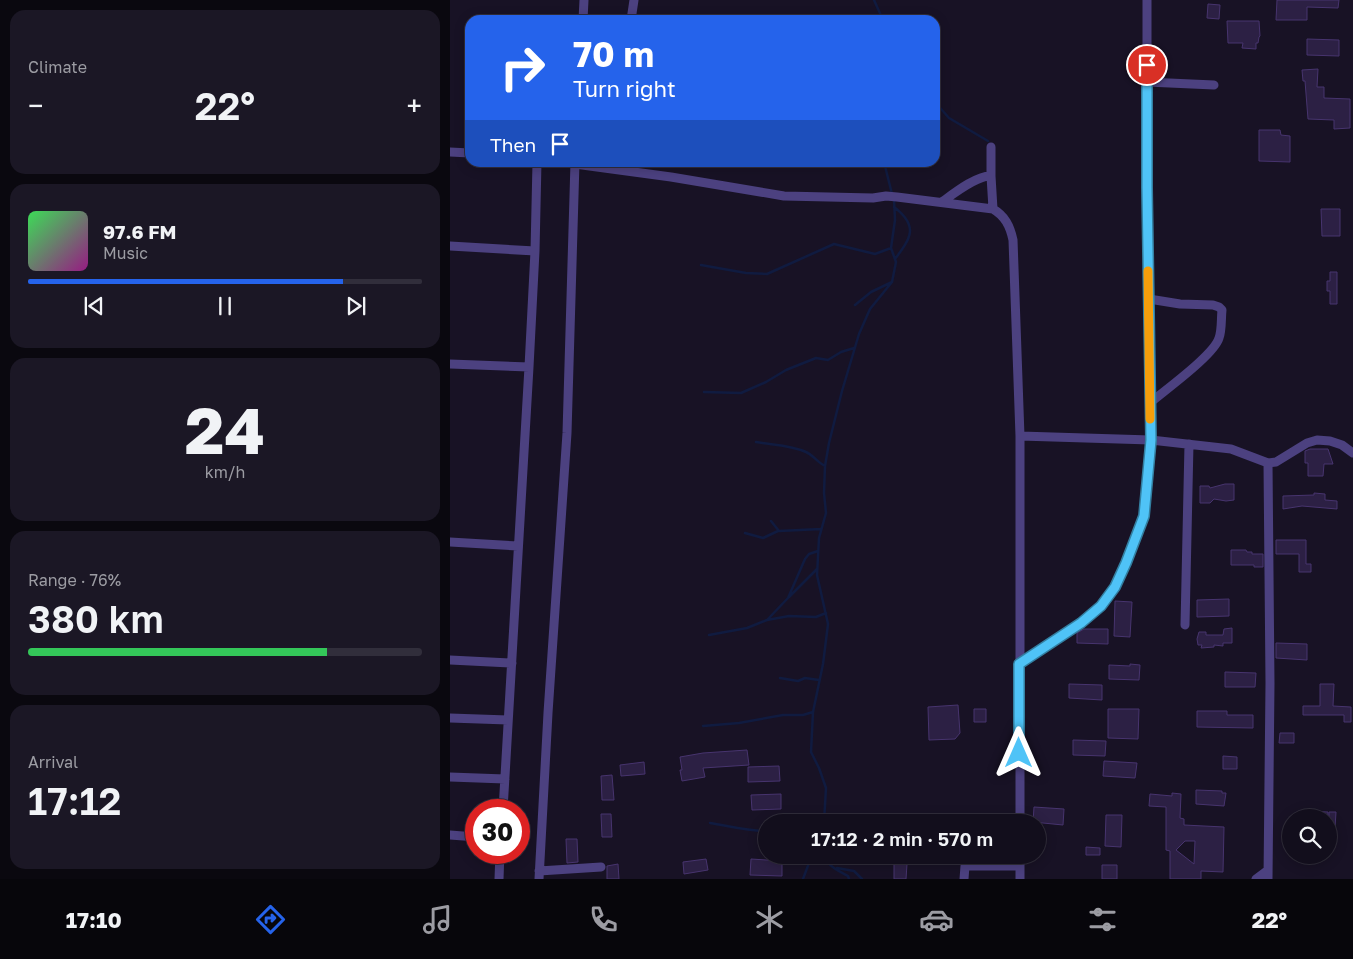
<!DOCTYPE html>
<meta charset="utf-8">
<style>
:root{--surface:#120e1c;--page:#1b1725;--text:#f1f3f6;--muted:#9c9ca3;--line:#312e3b;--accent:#2563eb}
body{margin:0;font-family:"Golos Text",sans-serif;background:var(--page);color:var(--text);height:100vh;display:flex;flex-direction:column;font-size:19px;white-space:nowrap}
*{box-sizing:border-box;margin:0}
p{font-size:16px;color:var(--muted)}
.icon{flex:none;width:28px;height:28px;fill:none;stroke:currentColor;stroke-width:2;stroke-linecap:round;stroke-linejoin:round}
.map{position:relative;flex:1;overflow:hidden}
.details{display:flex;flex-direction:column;gap:10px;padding:10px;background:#0a080f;width:450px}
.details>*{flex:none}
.hud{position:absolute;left:15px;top:15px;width:475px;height:152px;border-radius:15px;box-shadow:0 2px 12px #0003,0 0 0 1px var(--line);background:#2563eb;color:#fff;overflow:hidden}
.controls{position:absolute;left:832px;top:809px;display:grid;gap:10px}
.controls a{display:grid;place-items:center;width:55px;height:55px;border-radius:50%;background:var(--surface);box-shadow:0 2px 12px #0003,0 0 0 1px var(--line);font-size:25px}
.speed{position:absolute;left:15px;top:799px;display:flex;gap:10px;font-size:25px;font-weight:700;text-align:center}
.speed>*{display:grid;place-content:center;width:65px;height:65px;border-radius:50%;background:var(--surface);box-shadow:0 2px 12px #0003,0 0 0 1px var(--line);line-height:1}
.speed .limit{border:8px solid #d22;background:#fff;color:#111}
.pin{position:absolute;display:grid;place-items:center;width:42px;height:42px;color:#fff;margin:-21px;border:2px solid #fff;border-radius:50%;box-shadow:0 1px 5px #0007}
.me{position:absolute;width:55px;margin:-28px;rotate:0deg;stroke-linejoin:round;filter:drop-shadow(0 0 4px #0008)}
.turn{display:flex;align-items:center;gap:18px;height:105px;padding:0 25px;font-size:22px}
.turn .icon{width:65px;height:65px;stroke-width:2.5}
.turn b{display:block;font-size:35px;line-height:42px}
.then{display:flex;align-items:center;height:48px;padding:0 25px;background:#0003;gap:10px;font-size:19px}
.big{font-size:38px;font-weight:600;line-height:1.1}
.details .card{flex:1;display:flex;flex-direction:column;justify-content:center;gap:8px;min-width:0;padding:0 18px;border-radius:15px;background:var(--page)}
.details .dial{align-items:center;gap:0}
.dial b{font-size:65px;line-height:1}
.song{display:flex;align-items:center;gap:15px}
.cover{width:60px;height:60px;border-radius:8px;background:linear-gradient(135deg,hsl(130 70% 55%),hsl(310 70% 35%))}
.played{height:5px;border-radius:2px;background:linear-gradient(90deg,var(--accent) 80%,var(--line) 80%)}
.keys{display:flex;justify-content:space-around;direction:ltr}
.heat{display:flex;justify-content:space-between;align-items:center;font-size:28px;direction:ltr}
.charge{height:8px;border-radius:4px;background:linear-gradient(90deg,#34c759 76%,var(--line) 0)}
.trip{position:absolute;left:308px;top:814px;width:288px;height:50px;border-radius:25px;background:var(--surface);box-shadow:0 2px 12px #0003,0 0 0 1px var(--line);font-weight:600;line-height:50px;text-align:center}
.tab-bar{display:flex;height:80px;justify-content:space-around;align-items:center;background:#07060b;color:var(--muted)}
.tab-bar .icon{width:35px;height:35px}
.tab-bar .selected{color:var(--accent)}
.tab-bar b{font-size:22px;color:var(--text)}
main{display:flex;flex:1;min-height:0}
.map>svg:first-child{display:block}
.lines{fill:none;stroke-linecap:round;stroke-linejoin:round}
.stream{stroke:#101b40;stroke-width:2.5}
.building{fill:#2c2044;stroke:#47346e;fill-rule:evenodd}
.minor{stroke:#4c4180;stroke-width:9}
.route-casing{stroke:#337fa1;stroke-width:12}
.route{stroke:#4fc3f7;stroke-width:9}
.slow{stroke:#f59e0b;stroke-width:9}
</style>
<main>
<section class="details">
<div class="card"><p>Climate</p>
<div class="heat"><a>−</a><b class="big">22°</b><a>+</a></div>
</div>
<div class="card">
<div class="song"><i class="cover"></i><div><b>97.6 FM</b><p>Music</p></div></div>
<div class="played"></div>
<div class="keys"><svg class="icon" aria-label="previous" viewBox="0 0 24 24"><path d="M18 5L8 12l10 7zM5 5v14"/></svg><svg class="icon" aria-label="pause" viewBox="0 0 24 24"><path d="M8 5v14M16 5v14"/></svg><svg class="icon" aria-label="next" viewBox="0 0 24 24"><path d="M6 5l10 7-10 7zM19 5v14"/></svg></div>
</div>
<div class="card dial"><b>24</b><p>km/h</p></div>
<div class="card"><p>Range · 76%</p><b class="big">380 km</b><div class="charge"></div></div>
<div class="card"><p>Arrival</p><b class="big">17:12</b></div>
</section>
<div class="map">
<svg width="903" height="879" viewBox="0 0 903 879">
<rect width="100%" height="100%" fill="#181225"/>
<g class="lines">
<path class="stream" d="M424 0 433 20
M485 102 499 118 538 141
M434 162 442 194
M444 207C469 226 461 238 445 259
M251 265 296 273 317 274 384 244 425 254 441 248
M405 305 421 292 442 282
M254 392 291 393 316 382 336 370 366 358 378 360 391 352 404 348
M306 442C322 445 341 445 356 452 363 455 367 462 375 466
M321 521 329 531 371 529
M295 533 313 538 328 531
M339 597 367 569
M318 619 338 598 355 559 359 554 368 551
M259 635 297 628 317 620 339 616 366 617 376 613
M330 678 348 681 355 678 369 680
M253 726 289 723 333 715H353L363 712
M368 822 375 820
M374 822 376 788 369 768 361 752 363 712 373 664 378 624 367 575 369 538 376 513 374 493 375 466 379 443 392 391 409 334 420 309 442 282 446 262 441 248 445 220 444 199
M260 823C279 826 297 831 316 831
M373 855C376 865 389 871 398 876L399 879
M387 868 404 871 412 879
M353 879 362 855"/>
</g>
<path class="building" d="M827 0H889L888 8 857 7V20H826Z
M758 4 770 5 769 19 757 18Z
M777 21H809L810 36 809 37 808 43H806V49L792 48 793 43H778Z
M857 39 889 40V56L857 55Z
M868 69 867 87H874V98L900 99V128L884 129V120L858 119 855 81H853L852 70Z
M809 130H830L831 135 840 136V162L809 161Z
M871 209H890V236H872Z
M880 272H887V304H880V291H877V281H880Z
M860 449H878L883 464H874L873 476H858V463H855V451Z
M775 484H784V500L776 501 764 499 760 503H750V486H759L760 488Z
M864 493 875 494V500L887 501V509L852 506 833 509V496L864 495Z
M826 540H856V564H861V572H849V554H826Z
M781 550H796L797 552H802V554H813V567H804V565H781Z
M779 599V616L747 617V600Z
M665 601 682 602 680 637 664 636Z
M782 628V643H773V646L764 645V647L751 648 752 645H748L747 639 749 632H756V635H773L774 629Z
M634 629H658V644L627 643V633Z
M826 643 857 644V660L826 658Z
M680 664 690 665 689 680 659 679V665L680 666Z
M775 672 806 673 805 687H775Z
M619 684 652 685V700L619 698Z
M870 684H884L883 706 901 707V722H894V715H853V706H870Z
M508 705 510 733 505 739 479 740 478 707Z
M524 709H536V722H524Z
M658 709H689L688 739 658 738Z
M747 711H777V715H803V728L747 727Z
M830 733H844V743H829Z
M623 740 656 741 655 756 623 755Z
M297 750 299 765 253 768 255 777 232 781 230 770H232L230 757 253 753Z
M773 756 787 757V769H773Z
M654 761 687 763 685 778 653 776Z
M194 762 195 774 171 776 170 765Z
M329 766 330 781 298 782V767Z
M162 775 164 800H152L151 776Z
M746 790 772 791V793H776L774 806 746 804Z
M722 793 731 794 730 818 734 819V825L774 827 773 872 751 871V879H720V851L716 850V807L699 806 700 794 722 796ZM735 841H745L744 864 726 850Z
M331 794V809L302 810 301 795Z
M584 807 614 809 613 825 583 822Z
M854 811 878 812V818H854Z
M879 812H886L885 828H879Z
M151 814H161L162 837H152Z
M656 815H672L671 847 655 846Z
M116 839H127L128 862 117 863Z
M636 847 650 848V855H636Z
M256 859 258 870 234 874 233 862Z
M301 859 332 861V876L300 875Z
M444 863 457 864 456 879H444Z
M168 864 169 879H157V866Z
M652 865H667V879H652Z"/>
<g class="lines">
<path class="minor" d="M133 20 134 0
M181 20 184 0
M697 82 764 85
M0 152 20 153
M110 162 221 177 334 196 423 198 436 196 447 197 543 209C555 216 560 226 563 240L570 436V822
M541 176V147
M492 202C503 194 527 175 541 176L543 209
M0 246 85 251
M699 299 730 304 763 305 769 307 772 310C771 319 772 330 769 338 764 355 715 390 700 403
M0 364 79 367
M570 436 701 440 781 449 818 463 826 462 857 443 867 440 880 441 892 445 903 453
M0 542 68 546
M735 625 739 444
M0 660 62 663
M569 664 631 623 651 606 665 587 676 563 694 516 701 440 697 188V0
M0 718 58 720
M0 777 55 779
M53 810 79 367 85 251 87 162
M0 835 26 837
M570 855V879
M89 871 151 867
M49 879 50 852
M89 879 98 713 117 433 125 162
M514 879 515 866H570
M806 879 818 870
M818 879 820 683 818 463"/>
</g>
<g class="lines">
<g class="route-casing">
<path id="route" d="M569 753V664L631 623 651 606 665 587 676 563 694 516 701 440 697 188V65"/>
</g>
<use href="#route" class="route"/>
<path class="slow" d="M698 271 700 419"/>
</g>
</svg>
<div class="controls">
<a><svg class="icon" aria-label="search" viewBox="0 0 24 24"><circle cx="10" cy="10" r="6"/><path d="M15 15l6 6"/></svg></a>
</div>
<div class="speed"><div class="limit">30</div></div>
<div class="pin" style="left:697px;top:65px;background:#d93025"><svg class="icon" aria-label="arrive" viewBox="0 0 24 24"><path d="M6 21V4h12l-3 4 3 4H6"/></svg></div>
<svg class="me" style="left:569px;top:753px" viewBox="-20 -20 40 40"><path d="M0-17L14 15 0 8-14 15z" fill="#4fc3f7" stroke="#fff" stroke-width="4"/></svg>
<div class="trip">17:12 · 2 min · 570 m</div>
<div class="hud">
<div class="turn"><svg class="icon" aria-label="right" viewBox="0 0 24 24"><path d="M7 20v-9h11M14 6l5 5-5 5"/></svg><div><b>70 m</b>Turn right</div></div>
<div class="then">Then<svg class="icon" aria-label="arrive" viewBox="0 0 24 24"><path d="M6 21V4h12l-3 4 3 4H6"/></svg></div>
</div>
</div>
</main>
<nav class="tab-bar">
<b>17:10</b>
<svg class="icon selected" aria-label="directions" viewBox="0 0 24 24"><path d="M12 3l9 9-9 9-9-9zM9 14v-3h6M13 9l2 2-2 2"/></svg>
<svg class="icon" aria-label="music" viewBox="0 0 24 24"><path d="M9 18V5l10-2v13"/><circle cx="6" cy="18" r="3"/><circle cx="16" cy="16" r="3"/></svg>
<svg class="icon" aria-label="phone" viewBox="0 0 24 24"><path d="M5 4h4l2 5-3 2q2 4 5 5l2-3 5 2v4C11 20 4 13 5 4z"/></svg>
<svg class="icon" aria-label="climate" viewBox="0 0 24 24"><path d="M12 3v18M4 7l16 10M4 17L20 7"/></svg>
<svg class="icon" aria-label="car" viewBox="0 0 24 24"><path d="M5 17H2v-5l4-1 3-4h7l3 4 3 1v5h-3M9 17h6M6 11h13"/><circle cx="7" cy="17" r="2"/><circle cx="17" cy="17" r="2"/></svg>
<svg class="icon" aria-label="filters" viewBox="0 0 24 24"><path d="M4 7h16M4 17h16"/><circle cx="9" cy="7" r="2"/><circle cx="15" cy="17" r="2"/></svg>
<b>22°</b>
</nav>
